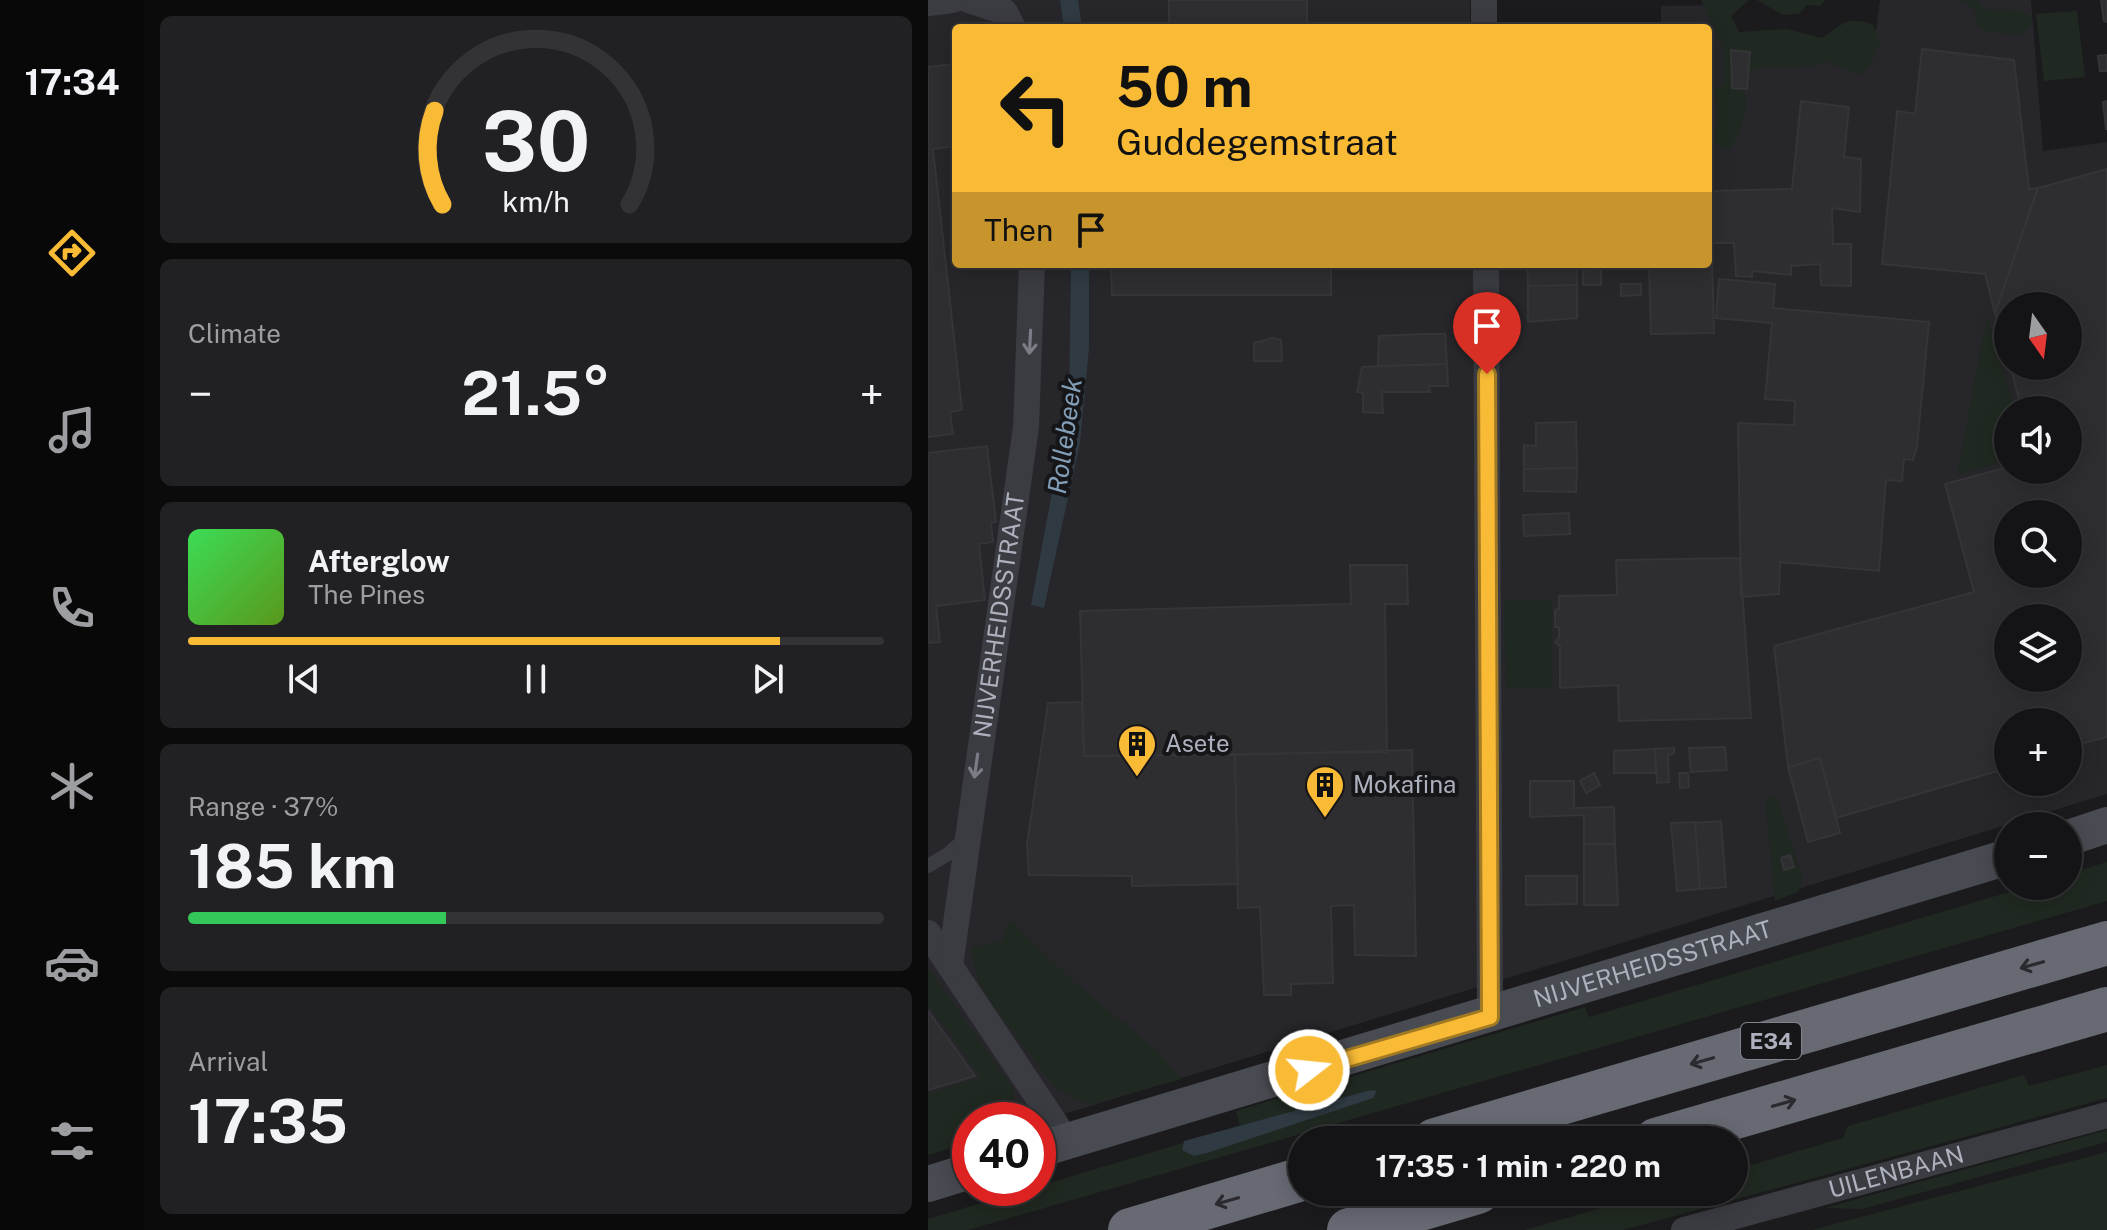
<!DOCTYPE html>
<meta charset="utf-8">
<style>
:root{--surface:#141416;--page:#212123;--text:#f1f3f6;--muted:#9d9ea1;--line:#333335;--accent:#f9bb36}
body{margin:0;font-family:"Public Sans",sans-serif;background:var(--page);color:var(--text);height:100vh;display:flex;flex-direction:column;font-size:30px;white-space:nowrap}
*{box-sizing:border-box;margin:0}
p{font-size:26px;color:var(--muted)}
.icon{flex:none;width:44px;height:44px;fill:none;stroke:currentColor;stroke-width:2;stroke-linecap:round;stroke-linejoin:round}
.map{position:relative;flex:1;overflow:hidden}
.panel{display:flex;flex-direction:column;gap:16px;padding:16px;background:#0b0b0c;width:784px}
.panel>*{flex:none}
.hud{position:absolute;left:24px;top:24px;width:760px;height:244px;border-radius:8px;box-shadow:0 4px 20px #0003,0 0 0 2px var(--line);background:#f9bb36;color:#111;overflow:hidden}
.needle{width:52px;rotate:166deg}
.buttons{position:absolute;left:1066px;top:292px;display:grid;gap:16px}
.buttons a{display:grid;place-items:center;width:88px;height:88px;border-radius:50%;background:var(--surface);box-shadow:0 4px 20px #0003,0 0 0 2px var(--line);font-size:40px}
.speed{position:absolute;left:24px;top:1102px;display:flex;gap:16px;font-size:40px;font-weight:700;text-align:center}
.speed>*{display:grid;place-content:center;width:104px;height:104px;border-radius:50%;background:var(--surface);box-shadow:0 4px 20px #0003,0 0 0 2px var(--line);line-height:1}
.speed .limit{border:12px solid #d22;background:#fff;color:#111}
.pin{position:absolute;display:grid;place-items:center;width:68px;height:68px;color:#fff;margin:-82px -34px;border-radius:50% 50% 50% 0;rotate:-45deg;box-shadow:0 0 8px #0007}
.pin .icon{rotate:45deg}
.me{position:absolute;width:88px;margin:-44px;rotate:74deg;stroke-linejoin:round;filter:drop-shadow(0 0 6px #0008)}
.turn{display:flex;align-items:center;gap:28px;height:168px;padding:0 32px;font-size:36px}
.turn .icon{width:104px;height:104px;stroke-width:2.5}
.turn b{display:block;font-size:56px;line-height:68px}
.then{display:flex;align-items:center;height:76px;padding:0 32px;background:#0003;gap:16px;font-size:30px}
.big{font-size:60px;font-weight:700;line-height:1.1}
.panel .card{flex:1;display:flex;flex-direction:column;justify-content:center;gap:12px;min-width:0;padding:0 28px;border-radius:12px;background:var(--page)}
.panel .dial{align-items:center;gap:0}
.dial svg{height:208px;overflow:visible;fill:none;stroke:var(--line);stroke-width:7;stroke-linecap:round;text-anchor:middle}
.dial text{fill:var(--text);stroke:none}
.song{display:flex;align-items:center;gap:24px}
.cover{width:96px;height:96px;border-radius:12px;background:linear-gradient(135deg,hsl(130 70% 55%),hsl(90 70% 35%))}
.played{height:8px;border-radius:4px;background:linear-gradient(90deg,var(--accent) 85%,var(--line) 85%)}
.keys{display:flex;justify-content:space-around;direction:ltr}
.heat{display:flex;justify-content:space-between;align-items:center;font-size:44px;direction:ltr}
.charge{height:12px;border-radius:6px;background:linear-gradient(90deg,#34c759 37%,var(--line) 0)}
.trip{position:absolute;left:360px;top:1126px;width:460px;height:80px;border-radius:40px;background:var(--surface);box-shadow:0 4px 20px #0003,0 0 0 2px var(--line);font-weight:700;line-height:80px;text-align:center}
main{display:flex;flex:1;min-height:0}
.tab-bar{display:flex;flex-direction:column;width:144px;justify-content:space-around;align-items:center;background:#080809;color:var(--muted)}
.tab-bar .icon{width:56px;height:56px}
.tab-bar .current{color:var(--accent)}
.tab-bar b{font-size:36px;color:var(--text)}
.map>svg:first-child{display:block}
.built{fill:#27262a;fill-rule:evenodd}
.green{fill:#202921}
.water{fill:#2f3a42}
.building{fill:#2e2e31;stroke:#353439;stroke-width:2;fill-rule:evenodd}
.lines{fill:none;stroke-linecap:round;stroke-linejoin:round}
.lane{stroke:#3b3c42;stroke-width:14}
.street{stroke:#3b3c42;stroke-width:26}
.secondary{stroke:#494b52;stroke-width:36}
.highway{stroke:#676a73;stroke-width:44}
.oneway{stroke:#7a7c86}
.oneway2{stroke:#2a2a2f}
.route-casing{stroke:#a27a23;stroke-width:20}
.route{stroke:#f9bb36;stroke-width:14}
.labels{text-anchor:middle;stroke-width:8;stroke-linejoin:round;paint-order:stroke}
.shield{fill:#161518;stroke:#80828c;stroke-width:2}
.shield-label{font-size:22px;font-weight:bold;fill:#adb1bd}
.street-label{font-size:24px;fill:#adb1bd;stroke:#161518}
.poi-label{font-size:24px;fill:#adb1bd;stroke:#161518;text-anchor:start}
.water-label{font-size:26px;font-style:italic;fill:#839fb8;stroke:#161518}
</style>
<main>
<nav class="tab-bar">
<b>17:34</b>
<svg class="icon current" aria-label="directions" viewBox="0 0 24 24"><path d="M12 3l9 9-9 9-9-9zM9 14v-3h6M13 9l2 2-2 2"/></svg>
<svg class="icon" aria-label="music" viewBox="0 0 24 24"><path d="M9 18V5l10-2v13"/><circle cx="6" cy="18" r="3"/><circle cx="16" cy="16" r="3"/></svg>
<svg class="icon" aria-label="phone" viewBox="0 0 24 24"><path d="M5 4h4l2 5-3 2q2 4 5 5l2-3 5 2v4C11 20 4 13 5 4z"/></svg>
<svg class="icon" aria-label="climate" viewBox="0 0 24 24"><path d="M12 3v18M4 7l16 10M4 17L20 7"/></svg>
<svg class="icon" aria-label="car" viewBox="0 0 24 24"><path d="M5 17H2v-5l4-1 3-4h7l3 4 3 1v5h-3M9 17h6M6 11h13"/><circle cx="7" cy="17" r="2"/><circle cx="17" cy="17" r="2"/></svg>
<svg class="icon" aria-label="filters" viewBox="0 0 24 24"><path d="M4 7h16M4 17h16"/><circle cx="9" cy="7" r="2"/><circle cx="15" cy="17" r="2"/></svg>
</nav>
<section class="panel">
<div class="card dial"><svg viewBox="0 0 100 80">
<path d="M14 69A42 42 0 1 1 86 69"/>
<path d="M14 69A42 42 0 0 1 11 33" stroke="#f9bb36"/>
<text x="50" y="56" font-size="32" font-weight="700">30</text>
<text x="50" y="72" font-size="11">km/h</text>
</svg></div>
<div class="card"><p>Climate</p>
<div class="heat"><a>−</a><b class="big">21.5°</b><a>+</a></div>
</div>
<div class="card">
<div class="song"><i class="cover"></i><div><b>Afterglow</b><p>The Pines</p></div></div>
<div class="played"></div>
<div class="keys"><svg class="icon" aria-label="previous" viewBox="0 0 24 24"><path d="M18 5L8 12l10 7zM5 5v14"/></svg><svg class="icon" aria-label="pause" viewBox="0 0 24 24"><path d="M8 5v14M16 5v14"/></svg><svg class="icon" aria-label="next" viewBox="0 0 24 24"><path d="M6 5l10 7-10 7zM19 5v14"/></svg></div>
</div>
<div class="card"><p>Range · 37%</p><b class="big">185 km</b><div class="charge"></div></div>
<div class="card"><p>Arrival</p><b class="big">17:35</b></div>
</section>
<div class="map">
<svg width="1179" height="1230" viewBox="0 0 1179 1230">
<rect width="100%" height="100%" fill="#1b1b1d"/>
<path class="built" d="M0 0H542V28H28V264H780V28H617L733 25V6L803 5 804 40 945 53 952 0H1103L1115 151 1179 142V794L110 1122 42 1120V1142L0 1155ZM1080 306H1140V366H1080ZM1080 410H1140V470H1080ZM1080 514H1140V574H1080ZM1080 618H1140V678H1080ZM1080 722H1140V782H1080Z"/>
<path class="green" d="M773 0H821L803 16 811 32 859 29 894 38C913 24 921 15 945 25L952 42 942 67 929 75 901 62C873 72 841 61 814 74 813 83 818 91 818 100 819 114 809 142 800 151L788 145 784 136 790 120 786 91 796 84 795 49Z
M829 0H897L892 6 879 5 871 14 855 15Z
M1025 0H1050L1056 9 1092 10 1102 16 1105 24 1093 35 1057 31 1049 26 1047 10 1036 1Z
M1149 11 1157 77 1116 81 1108 14Z
M1059 316 1087 410H1080V461L1029 475Z
M623 599 625 687 578 688 576 600Z
M848 795 875 879 870 892 847 901 837 798Z
M1179 862V901L40 1230H0V1219L312 1126 308 1111 657 1007 661 1017 1101 886H1140V874Z
M82 919 146 982 232 1053 253 1079 160 1105 127 1088 59 997 50 980 42 947 74 941Z
M0 967 86 1090 87 1120H42V1142L0 1155V1093L53 1077 0 1004Z
M1179 1065V1098L695 1230H597L729 1192H806V1170L915 1138 920 1126 1096 1075 1101 1086Z
M1179 1130V1142L934 1209 897 1208Z
M1179 1152V1230H884Z"/>
<path class="water" d="M132 0H150L154 28H136Z
M143 264H161V348L152 443 116 608 103 605 141 401Z
M443 1090 449 1091 445 1098 279 1153 266 1156 254 1150 256 1141Z"/>
<path class="building" d="M241 0H379V28H241Z
M1173 0H1179V22L1176 21Z
M994 49 1086 60 1101 189 1110 188 1067 313 1057 274 954 264 969 111 987 114Z
M803 50 822 52 819 89 804 88Z
M1179 55V71H1172L1170 56Z
M28 64V146L5 149 34 410 22 412 25 434 0 437V67Z
M873 101 921 107 916 157 933 159 932 212 904 208 905 244H923V286L893 285 892 264 863 266V275L824 271V277L808 276 806 243H780V191L864 189Z
M1179 101V129H1178L1175 102Z
M1179 169V737L1140 747V722H1080V768L908 818 892 758 860 767 846 646 1046 592 1017 484 1080 467V470H1140V410H1094L1082 366H1140V306H1080V360L1067 313 1110 188ZM1080 514H1140V574H1080ZM1080 618H1140V678H1080Z
M780 261H784L786 333 723 334 721 264H780Z
M183 264H403V295H184Z
M599 264H648L649 285 600 286Z
M673 269V285H655V270Z
M791 279 847 284 845 308 1001 322 989 447 985 460 976 459 974 481 958 480 951 571 852 562 851 594 813 597 810 423 866 425 867 401 837 399 844 323 788 318Z
M693 284H713V295L693 296Z
M649 285V318L600 322V286Z
M494 334H517L519 364 450 366 451 336Z
M344 338 353 340 354 361H326V343Z
M519 364 520 386H501L502 392H454L455 413 435 412V393L429 392 434 367Z
M648 422 649 468 596 469V445L608 446V423Z
M59 446 68 522 63 523 65 542 51 544 57 600 8 606 12 642 0 643V453Z
M649 468 648 492 596 491V469Z
M641 513 642 534 596 536 595 515Z
M812 558 823 718 691 721 690 685 632 688V646L627 642 631 638V627H627V610L631 609V596L689 595 688 560Z
M422 565H479L480 604H457L459 752 156 756 152 611 423 604Z
M154 702 156 756 307 755 310 884 204 886V876L101 875 99 844 120 703Z
M797 747 799 770 763 772 761 748Z
M746 748V754L740 755 741 782 729 783 727 749Z
M727 749 728 773H686V751Z
M484 750 488 956 427 955 426 905 403 906 405 983 363 984V995H336L332 907 310 908 307 755Z
M892 758 912 833 880 842 860 767Z
M666 773 672 785 658 793 652 781Z
M751 773H760L761 787 752 788Z
M602 781H646V808L686 807 687 844H656V815L602 817Z
M793 821 798 887 772 889 767 823Z
M767 822 772 889 749 891 743 823Z
M656 844H687L690 905H656Z
M862 855 866 867 856 870 853 858Z
M598 876H649V904L598 905Z
M0 1011 47 1076 0 1090Z"/>
<g class="lines">
<path class="lane" d="M0 866 20 854 37 839"/>
<g class="street">
<path d="M40 0 77 12 85 28"/>
<path d="M556 0V28"/>
<path d="M0 3 25 0"/>
<path d="M558 264 562 1017"/>
<path d="M0 933 139 1141"/>
<path id="s1" d="M22 966 98 427 104 264"/>
<path id="s2" d="M756 1230 1179 1115"/>
</g>
<g class="secondary">
<path d="M1140 838 1179 825"/>
<path id="s3" d="M110 1150 1080 857"/>
<path d="M0 1184 42 1171"/>
</g>
<path class="highway" d="M507 1140 1179 943
M728 1140 1179 1009
M202 1230 374 1179
M421 1230 550 1192"/>
</g>
<defs><path id="oneway-shaft" d="M-6 0H5M1.5-3L5.5 0L1.5 3" fill="none" stroke-width="1.6" stroke-linecap="round" stroke-linejoin="round" transform="scale(2)"/></defs>
<g class="oneway">
<use href="#oneway-shaft" transform="translate(102 342) rotate(93)"/>
<use href="#oneway-shaft" transform="translate(48 766) rotate(98)"/>
</g>
<g class="oneway2">
<use href="#oneway-shaft" transform="translate(1104 965) rotate(164)"/>
<use href="#oneway-shaft" transform="translate(774 1061) rotate(164)"/>
<use href="#oneway-shaft" transform="translate(856 1103) rotate(-16)"/>
<use href="#oneway-shaft" transform="translate(299 1201) rotate(164)"/>
</g>
<g class="lines">
<g class="route-casing">
<path id="route" d="M381 1070 562 1017 559 374"/>
</g>
<use href="#route" class="route"/>
</g>
<defs>
<g id="building-pin" transform="scale(2)"><path d="M0 17L-7.5 6A9.5 9.5 0 1 1 7.5 6Z" fill="#f9bb36" stroke="#161518"/><path d="M-4-6H4V6H1V3H-1V6H-4ZM-2.5-4.3h1.7v1.8h-1.7ZM.8-4.3h1.7v1.8H.8ZM-2.5-1h1.7V.8h-1.7ZM.8-1h1.7V.8H.8Z" fill="#111"/></g>
</defs>
<g fill-rule="evenodd">
<use href="#building-pin" x="209" y="744"/>
<use href="#building-pin" x="397" y="785"/>
</g>
<g class="labels">
<rect class="shield" x="813" y="1023" width="60" height="36" rx="6"/>
<g class="shield-label">
<text x="843" y="1049">E34</text>
</g>
<g class="street-label">
<text dy="8" stroke="none"><textPath href="#s1" startOffset="354">NIJVERHEIDSSTRAAT</textPath></text>
<text dy="8" stroke="none"><textPath href="#s3" startOffset="642">NIJVERHEIDSSTRAAT</textPath></text>
<text dy="8" stroke="none"><textPath href="#s2" startOffset="220">UILENBAAN</textPath></text>
</g>
<g class="poi-label">
<text x="237" y="752">Asete</text>
<text x="425" y="793">Mokafina</text>
</g>
<g class="water-label">
<text transform="translate(137 436) rotate(-82)" y="9">Rollebeek</text>
</g>
</g>
</svg>
<div class="buttons">
<a><svg class="needle" viewBox="-14 -14 28 28"><path d="M0-13l5 13h-10z" fill="#e53935"/><path d="M0 13l5-13h-10z" fill="#9d9ea1"/></svg></a>
<a><svg class="icon" aria-label="sound" viewBox="0 0 24 24"><path d="M4 9h4l5-4v14l-5-4H4zM17 9q2 3 0 6"/></svg></a>
<a><svg class="icon" aria-label="search" viewBox="0 0 24 24"><circle cx="10" cy="10" r="6"/><path d="M15 15l6 6"/></svg></a>
<a><svg class="icon" aria-label="layers" viewBox="0 0 24 24"><path d="M12 4l9 5-9 5-9-5zM3 14l9 5 9-5"/></svg></a>
<a>+</a>
<a>−</a>
</div>
<div class="speed"><div class="limit">40</div></div>
<div class="pin" style="left:559px;top:374px;background:#d93025"><svg class="icon" aria-label="arrive" viewBox="0 0 24 24"><path d="M6 21V4h12l-3 4 3 4H6"/></svg></div>
<svg class="me" style="left:381px;top:1070px" viewBox="-20 -20 40 40"><circle r="17" fill="#f9bb36" stroke="#fff" stroke-width="3"/><path d="M0-11L8 9 0 5-8 9z" fill="#fff"/></svg>
<div class="trip">17:35 · 1 min · 220 m</div>
<div class="hud">
<div class="turn"><svg class="icon" aria-label="left" viewBox="0 0 24 24"><path d="M17 20v-9H6M10 6l-5 5 5 5"/></svg><div><b>50 m</b>Guddegemstraat</div></div>
<div class="then">Then<svg class="icon" aria-label="arrive" viewBox="0 0 24 24"><path d="M6 21V4h12l-3 4 3 4H6"/></svg></div>
</div>
</div>
</main>
